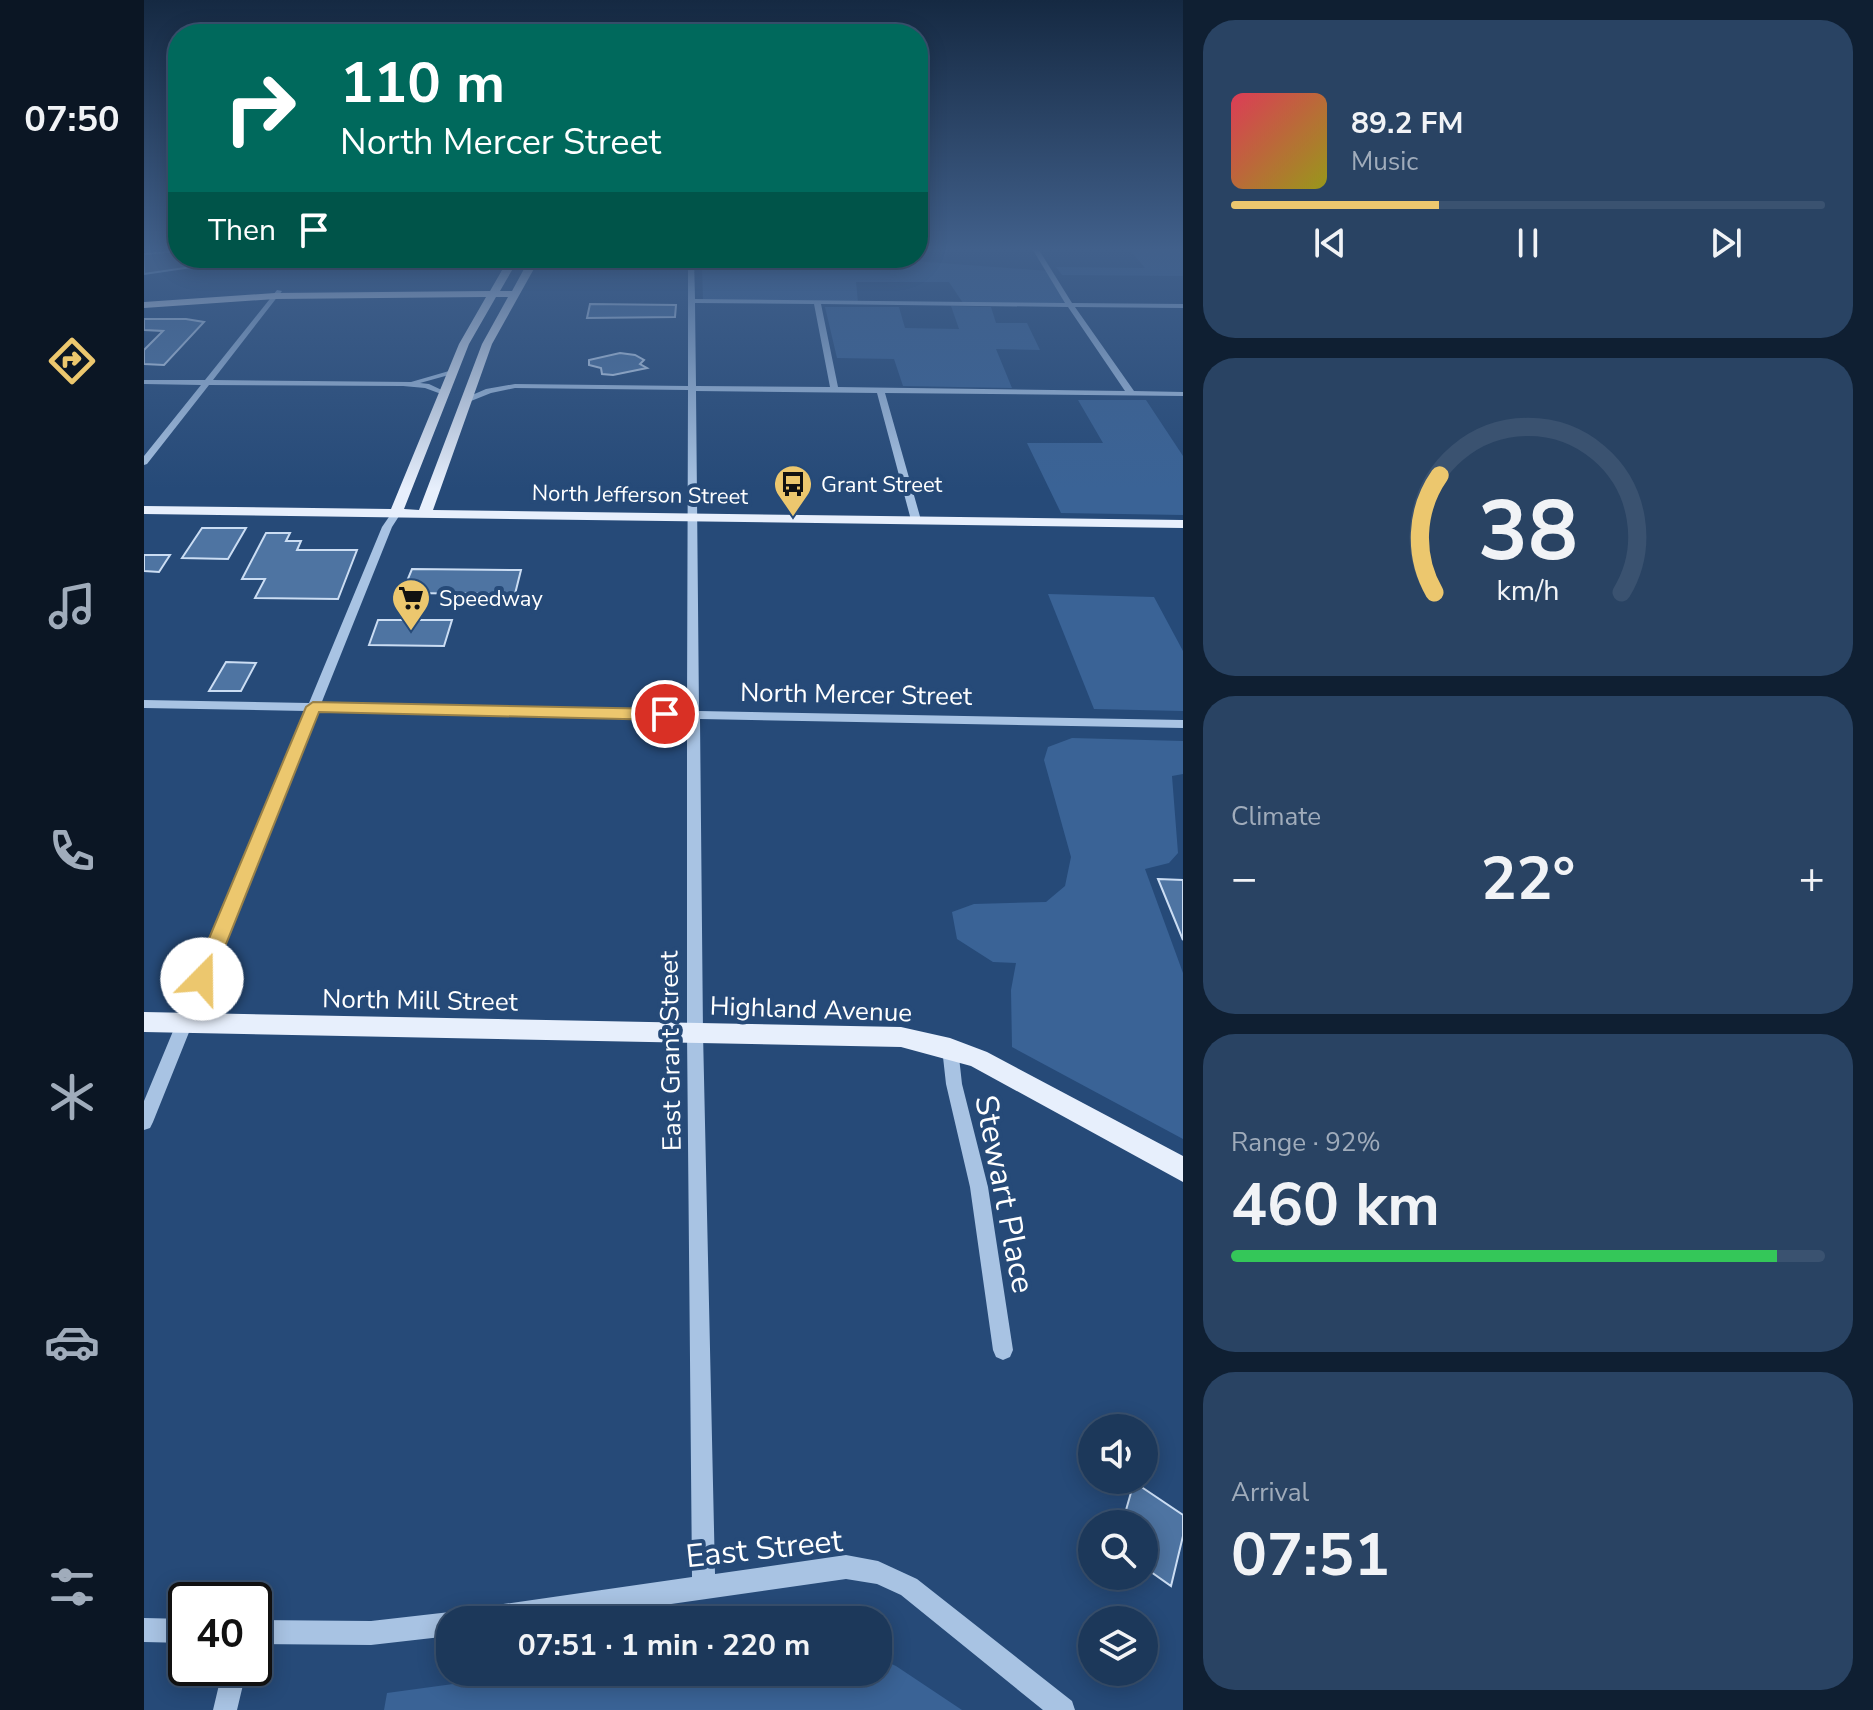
<!DOCTYPE html>
<meta charset="utf-8">
<style>
:root{--surface:#1c385a;--page:#294363;--text:#f1f3f6;--muted:#a0acbb;--line:#3a5270;--accent:#ecc76e}
body{margin:0;font-family:"Nunito Sans",sans-serif;background:var(--page);color:var(--text);height:100vh;display:flex;flex-direction:column;font-size:30px;white-space:nowrap}
*{box-sizing:border-box;margin:0}
p{font-size:26px;color:var(--muted)}
.icon{flex:none;width:44px;height:44px;fill:none;stroke:currentColor;stroke-width:2;stroke-linecap:round;stroke-linejoin:round}
.map{position:relative;flex:1;overflow:hidden}
.side{display:flex;flex-direction:column;gap:20px;padding:20px;background:#0f1f32;width:690px}
.side>*{flex:none}
.top-card{position:absolute;left:24px;top:24px;width:760px;height:244px;border-radius:32px;box-shadow:0 4px 20px #0003,0 0 0 2px var(--line);background:#00695c;color:#fff;overflow:hidden}
.fabs{position:absolute;left:934px;top:1414px;display:grid;gap:16px}
.fabs a{display:grid;place-items:center;width:80px;height:80px;border-radius:50%;background:var(--surface);box-shadow:0 4px 20px #0003,0 0 0 2px var(--line);font-size:40px}
.speed{position:absolute;left:24px;top:1582px;display:flex;gap:16px;font-size:40px;font-weight:700;text-align:center}
.speed>*{display:grid;place-content:center;width:104px;height:104px;border-radius:50%;background:var(--surface);box-shadow:0 4px 20px #0003,0 0 0 2px var(--line);line-height:1}
.speed .limit{border:4px solid #111;border-radius:12px;background:#fff;color:#111}
.pin{position:absolute;display:grid;place-items:center;width:68px;height:68px;color:#fff;margin:-34px;border:4px solid #fff;border-radius:50%;box-shadow:0 2px 8px #0007}
.me{position:absolute;width:88px;margin:-44px;rotate:22deg;stroke-linejoin:round;filter:drop-shadow(0 0 6px #0008)}
.turn{display:flex;align-items:center;gap:28px;height:168px;padding:0 40px;font-size:36px}
.turn .icon{width:104px;height:104px;stroke-width:2.5}
.turn b{display:block;font-size:56px;line-height:68px}
.then{display:flex;align-items:center;height:76px;padding:0 40px;background:#0003;gap:16px;font-size:30px}
.big{font-size:60px;font-weight:700;line-height:1.1}
.side .card{flex:1;display:flex;flex-direction:column;justify-content:center;gap:12px;min-width:0;padding:0 28px;border-radius:32px;background:var(--page)}
.side .dial{align-items:center;gap:0}
.dial svg{height:208px;overflow:visible;fill:none;stroke:var(--line);stroke-width:7;stroke-linecap:round;text-anchor:middle}
.dial text{fill:var(--text);stroke:none}
.song{display:flex;align-items:center;gap:24px}
.cover{width:96px;height:96px;border-radius:12px;background:linear-gradient(135deg,hsl(350 70% 55%),hsl(60 70% 35%))}
.played{height:8px;border-radius:4px;background:linear-gradient(90deg,var(--accent) 35%,var(--line) 35%)}
.keys{display:flex;justify-content:space-around;direction:ltr}
.heat{display:flex;justify-content:space-between;align-items:center;font-size:44px;direction:ltr}
.charge{height:12px;border-radius:6px;background:linear-gradient(90deg,#34c759 92%,var(--line) 0)}
.trip{position:absolute;left:292px;top:1606px;width:456px;height:80px;border-radius:32px;background:var(--surface);box-shadow:0 4px 20px #0003,0 0 0 2px var(--line);font-weight:700;line-height:80px;text-align:center}
main{display:flex;flex:1;min-height:0}
.dock{display:flex;flex-direction:column;width:144px;justify-content:space-around;align-items:center;background:#0b1624;color:var(--muted)}
.dock .icon{width:56px;height:56px}
.dock .active{color:var(--accent)}
.dock b{font-size:36px;color:var(--text)}
.map>svg:first-child{display:block}
.green{fill:#3a6396}
.water{fill:#4f6a8c;stroke:#9dbee4;stroke-width:2}
.building{fill:#4e74a2;stroke:#cbddf3;stroke-width:2}
.lines{fill:none;stroke-linecap:round;stroke-linejoin:round}
.minor{fill:#a8c3e3;fill-rule:evenodd}
.major{fill:#e7effc;fill-rule:evenodd}
.route{fill:#ecc76e;stroke:#998148;stroke-width:2}
.labels{text-anchor:middle;stroke-width:8;stroke-linejoin:round;paint-order:stroke}
.far-poi-label{font-size:22px;fill:#fff;stroke:#264a78;text-anchor:start}
.far-street-label{font-size:22px;fill:#fff;stroke:#264a78}
.street-label{font-size:26px;fill:#fff;stroke:#264a78}
.near-street-label{font-size:32px;fill:#fff;stroke:#264a78}
</style>
<main>
<nav class="dock">
<b>07:50</b>
<svg class="icon active" aria-label="directions" viewBox="0 0 24 24"><path d="M12 3l9 9-9 9-9-9zM9 14v-3h6M13 9l2 2-2 2"/></svg>
<svg class="icon" aria-label="music" viewBox="0 0 24 24"><path d="M9 18V5l10-2v13"/><circle cx="6" cy="18" r="3"/><circle cx="16" cy="16" r="3"/></svg>
<svg class="icon" aria-label="phone" viewBox="0 0 24 24"><path d="M5 4h4l2 5-3 2q2 4 5 5l2-3 5 2v4C11 20 4 13 5 4z"/></svg>
<svg class="icon" aria-label="climate" viewBox="0 0 24 24"><path d="M12 3v18M4 7l16 10M4 17L20 7"/></svg>
<svg class="icon" aria-label="car" viewBox="0 0 24 24"><path d="M5 17H2v-5l4-1 3-4h7l3 4 3 1v5h-3M9 17h6M6 11h13"/><circle cx="7" cy="17" r="2"/><circle cx="17" cy="17" r="2"/></svg>
<svg class="icon" aria-label="filters" viewBox="0 0 24 24"><path d="M4 7h16M4 17h16"/><circle cx="9" cy="7" r="2"/><circle cx="15" cy="17" r="2"/></svg>
</nav>
<div class="map">
<svg width="1039" height="1710" viewBox="0 0 1039 1710">
<rect width="100%" height="100%" fill="#264a78"/>
<path class="green" d="M986 250H1039V276L918 275 912 267 1001 268Z
M676 258H768L770 261 906 271 927 305 819 303 805 282H712L714 302 559 301 558 266 678 269Z
M807 306 847 307 852 323H883L896 350 852 349 868 388 759 386 750 359 693 358 681 307H755L761 328 815 329Z
M934 400H1002L1039 456V515L917 513 883 443H959Z
M904 594 1010 597 1039 651V711L950 709Z
M928 738 1039 741V774L1028 776 1034 853 1025 863 1001 869 1039 973V1139L868 1047 867 990 872 963 849 962 813 939 808 912 830 904 902 902 921 886 927 857 900 760 904 747Z
M734 1658 752 1666 818 1710H240L243 1693 397 1672H734Z"/>
<path class="water" d="M34 251V258H109L0 274V254Z"/>
<path class="building" d="M446 304 532 305 531 317 443 318Z
M0 319H42L60 322 20 365 0 364V350L19 331 0 330Z
M476 353 491 355 500 360 496 364 503 368 469 375 458 374 457 368 445 365V360Z
M58 528H102L84 559 38 558Z
M122 533H146L142 541H157L153 550H213L194 599 111 598 121 579H98Z
M0 555H26L15 572 0 571Z
M268 569 377 570 371 594 258 593Z
M234 620H308L300 646 225 645Z
M82 662 112 663 97 691H65Z
M1014 879 1039 880V940Z
M990 1482 1039 1515V1536L1027 1586 1000 1567V1524H978Z"/>
<g class="lines">
<path class="minor" d="M889 250H895L928 303 1039 304V308L931 307 990 391 1039 392V396L741 393 777 520 772 523 767 520 733 393 552 391 555 711 1039 720V728L556 719 559 1033 571 1574 702 1555 734 1561 773 1579 928 1701 931 1710H899L757 1595 733 1584 702 1579 415 1620H320L324 1612 332 1608 548 1577 543 1033V718L174 711 9 1122 6 1128 0 1130V1101L162 711 0 708V700L165 703 238 527 249 511 252 510 257 513 248 527 177 704 543 711 544 390 371 388 347 393 322 403H319V399L342 389 371 384 544 386V258H550L551 299 921 303ZM551 303 670 304 686 387 552 386ZM677 304 924 307 981 391 694 387Z
M133 290 138 291 69 380 267 382 312 369V373L276 383 285 384 304 393 300 395 281 388 259 386 65 385 3 464 0 465V456L57 385 0 384V380H61Z
M806 1041 812 1043 814 1048 818 1084 844 1187 869 1350 866 1357 859 1360 852 1357 849 1350 826 1187 802 1084 798 1048 800 1043Z
M306 1612 314 1616 316 1620H306V1636L227 1645 110 1644V1620L227 1621Z
M0 1618 42 1619V1643L0 1642Z
M79 1668H103L93 1710H69Z"/>
<path class="major" d="M365 258H375L356 291H368L386 258H396L348 344 289 510 1039 520V528L0 514V506L247 509 315 344 342 297 131 299 0 308V302L131 293 346 291ZM352 297H364L338 344 275 510 260 509 325 344Z
M0 1012 757 1027 806 1038 843 1052 1039 1156V1182L827 1066 757 1047 0 1032Z"/>
</g>
<linearGradient id="sky" x2="0" y2="1"><stop stop-color="#152942"/><stop offset="0.51" stop-color="#41608b"/><stop offset="1" stop-color="#41608b" stop-opacity="0"/></linearGradient>
<rect width="1039" height="489" fill="url(#sky)"/>
<path class="route" d="M169 702 521 709 529 714 521 720 175 712 68 979 65 985 58 988 51 985 48 979 162 707Z"/>
<defs>
<g id="bus-pin" transform="scale(2)"><path d="M0 17L-7.5 6A9.5 9.5 0 1 1 7.5 6Z" fill="#ecc76e" stroke="#264a78"/><path d="M-5-6H5V4H4V6H2V4H-2V6H-4V4H-5ZM-3.5-4V0h7V-4ZM-3.5 1.2v1.5H-2V1.2ZM2 1.2v1.5H3.5V1.2Z" fill="#111"/></g>
<g id="supermarket-pin" transform="scale(2)"><path d="M0 17L-7.5 6A9.5 9.5 0 1 1 7.5 6Z" fill="#ecc76e" stroke="#264a78"/><path d="M-6-5.5h2.5l.6 2H6L4.5 2H-2.5L-4.4-4H-6ZM-1.5 3.2a1.3 1.3 0 1 0 .1 0ZM3 3.2a1.3 1.3 0 1 0 .1 0Z" fill="#111"/></g>
</defs>
<g fill-rule="evenodd">
<use href="#bus-pin" x="649" y="484"/>
<use href="#supermarket-pin" x="267" y="598"/>
</g>
<g class="labels">
<g class="far-poi-label">
<text x="677" y="492">Grant Street</text>
<text x="295" y="606">Speedway</text>
</g>
<g class="far-street-label">
<text transform="translate(496 494) rotate(1)" y="8">North Jefferson Street</text>
</g>
<g class="street-label">
<text transform="translate(712 694) rotate(1)" y="9">North Mercer Street</text>
<text transform="translate(276 1000) rotate(1)" y="9">North Mill Street</text>
<text transform="translate(667 1009) rotate(2)" y="9">Highland Avenue</text>
<text transform="translate(526 1051) rotate(-91)" y="9">East Grant Street</text>
</g>
<g class="near-street-label">
<text transform="translate(861 1194) rotate(79)" y="11">Stewart Place</text>
<text transform="translate(620 1548) rotate(-6)" y="11">East Street</text>
</g>
</g>
</svg>
<div class="fabs">
<a><svg class="icon" aria-label="sound" viewBox="0 0 24 24"><path d="M4 9h4l5-4v14l-5-4H4zM17 9q2 3 0 6"/></svg></a>
<a><svg class="icon" aria-label="search" viewBox="0 0 24 24"><circle cx="10" cy="10" r="6"/><path d="M15 15l6 6"/></svg></a>
<a><svg class="icon" aria-label="layers" viewBox="0 0 24 24"><path d="M12 4l9 5-9 5-9-5zM3 14l9 5 9-5"/></svg></a>
</div>
<div class="speed"><div class="limit">40</div></div>
<div class="pin" style="left:521px;top:714px;background:#d93025"><svg class="icon" aria-label="arrive" viewBox="0 0 24 24"><path d="M6 21V4h12l-3 4 3 4H6"/></svg></div>
<svg class="me" style="left:58px;top:979px" viewBox="-20 -20 40 40"><circle r="19" fill="#fff"/><path d="M0-13L10 11 0 6-10 11z" fill="#ecc76e"/></svg>
<div class="trip">07:51 · 1 min · 220 m</div>
<div class="top-card">
<div class="turn"><svg class="icon" aria-label="right" viewBox="0 0 24 24"><path d="M7 20v-9h11M14 6l5 5-5 5"/></svg><div><b>110 m</b>North Mercer Street</div></div>
<div class="then">Then<svg class="icon" aria-label="arrive" viewBox="0 0 24 24"><path d="M6 21V4h12l-3 4 3 4H6"/></svg></div>
</div>
</div>
<section class="side">
<div class="card">
<div class="song"><i class="cover"></i><div><b>89.2 FM</b><p>Music</p></div></div>
<div class="played"></div>
<div class="keys"><svg class="icon" aria-label="previous" viewBox="0 0 24 24"><path d="M18 5L8 12l10 7zM5 5v14"/></svg><svg class="icon" aria-label="pause" viewBox="0 0 24 24"><path d="M8 5v14M16 5v14"/></svg><svg class="icon" aria-label="next" viewBox="0 0 24 24"><path d="M6 5l10 7-10 7zM19 5v14"/></svg></div>
</div>
<div class="card dial"><svg viewBox="0 0 100 80">
<path d="M14 69A42 42 0 1 1 86 69"/>
<path d="M14 69A42 42 0 0 1 16 24" stroke="#ecc76e"/>
<text x="50" y="56" font-size="32" font-weight="700">38</text>
<text x="50" y="72" font-size="11">km/h</text>
</svg></div>
<div class="card"><p>Climate</p>
<div class="heat"><a>−</a><b class="big">22°</b><a>+</a></div>
</div>
<div class="card"><p>Range · 92%</p><b class="big">460 km</b><div class="charge"></div></div>
<div class="card"><p>Arrival</p><b class="big">07:51</b></div>
</section>
</main>
